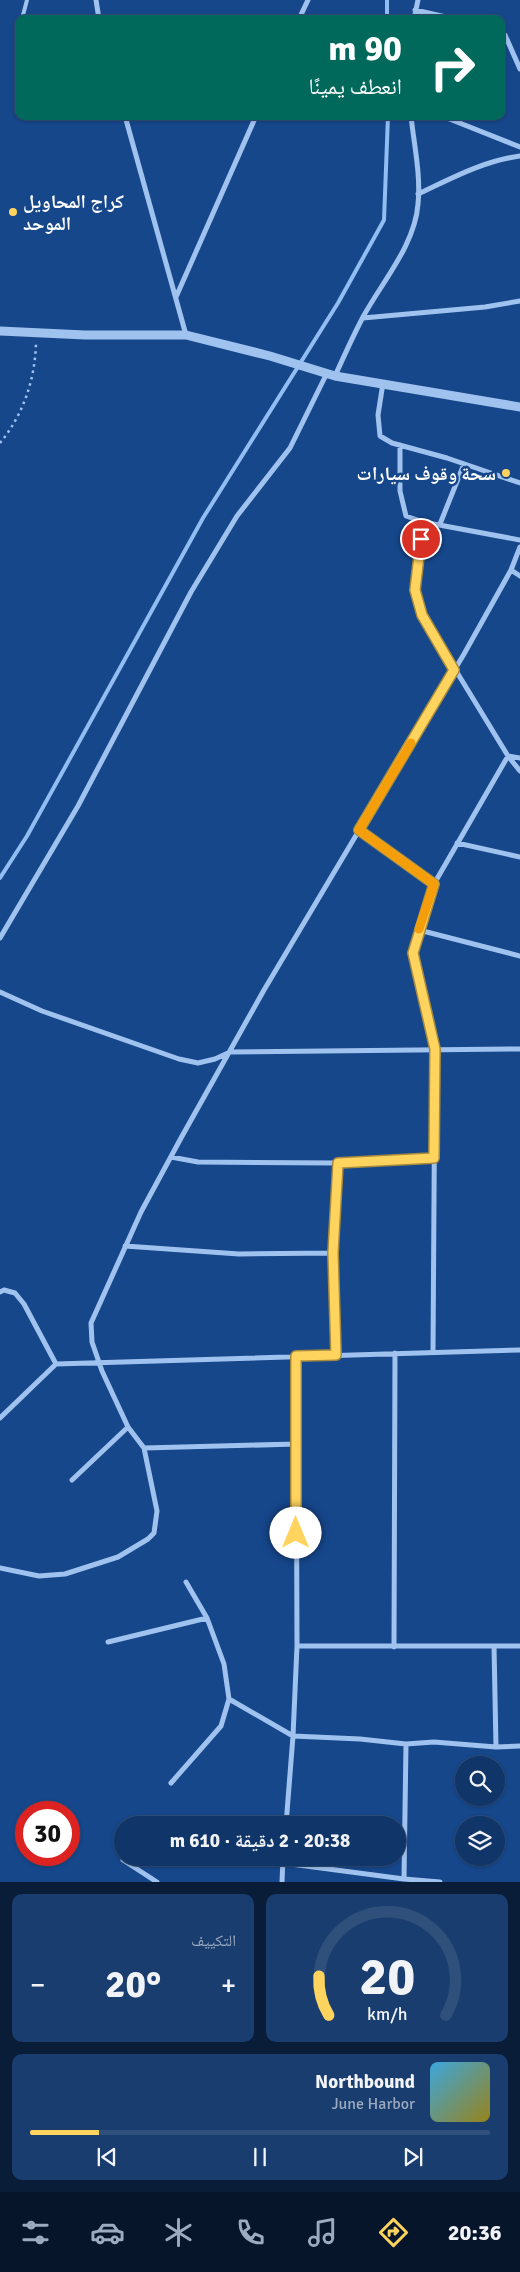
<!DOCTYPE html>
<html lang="ar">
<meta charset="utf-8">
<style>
:root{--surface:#103568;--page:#193d6e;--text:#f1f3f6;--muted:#9cabc0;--line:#30507c;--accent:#ffd45e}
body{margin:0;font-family:Signika,"Noto Naskh Arabic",sans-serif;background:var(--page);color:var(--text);direction:rtl;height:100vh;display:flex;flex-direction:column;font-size:19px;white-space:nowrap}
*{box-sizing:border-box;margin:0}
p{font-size:16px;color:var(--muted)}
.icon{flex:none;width:28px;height:28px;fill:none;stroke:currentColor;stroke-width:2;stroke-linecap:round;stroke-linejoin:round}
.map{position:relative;height:1882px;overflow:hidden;direction:ltr}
.panel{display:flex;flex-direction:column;gap:12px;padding:12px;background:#091d39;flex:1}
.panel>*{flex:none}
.top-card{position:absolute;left:15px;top:15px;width:490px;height:105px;border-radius:10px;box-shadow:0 1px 4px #0004,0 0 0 1px var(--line);direction:rtl;background:#00695c;color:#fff;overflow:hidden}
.fabs{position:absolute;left:455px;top:1756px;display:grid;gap:10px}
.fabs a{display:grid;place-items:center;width:50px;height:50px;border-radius:50%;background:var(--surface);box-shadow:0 1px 4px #0004,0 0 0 1px var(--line);font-size:25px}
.speed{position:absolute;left:15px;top:1801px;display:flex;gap:10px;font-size:25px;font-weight:700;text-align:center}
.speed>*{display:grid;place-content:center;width:65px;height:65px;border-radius:50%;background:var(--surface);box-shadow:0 1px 4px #0004,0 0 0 1px var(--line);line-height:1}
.speed .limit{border:8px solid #d22;background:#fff;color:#111}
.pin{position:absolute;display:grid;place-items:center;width:42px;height:42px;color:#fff;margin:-21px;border:2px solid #fff;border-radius:50%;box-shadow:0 1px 5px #0007}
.me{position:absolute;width:55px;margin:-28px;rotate:0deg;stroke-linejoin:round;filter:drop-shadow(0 0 4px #0008)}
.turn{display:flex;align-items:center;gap:18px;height:105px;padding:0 20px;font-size:22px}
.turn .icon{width:65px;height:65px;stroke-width:2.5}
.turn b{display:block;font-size:35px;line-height:42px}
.big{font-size:38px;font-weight:800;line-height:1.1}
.panel .card{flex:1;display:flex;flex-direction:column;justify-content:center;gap:8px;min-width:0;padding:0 18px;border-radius:10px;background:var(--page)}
.panel .dial{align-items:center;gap:0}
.dial svg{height:130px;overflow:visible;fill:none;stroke:var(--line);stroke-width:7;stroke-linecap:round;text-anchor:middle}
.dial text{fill:var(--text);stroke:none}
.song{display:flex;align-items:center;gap:15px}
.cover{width:60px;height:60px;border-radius:8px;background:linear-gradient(135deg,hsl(200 70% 55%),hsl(50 70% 35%))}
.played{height:5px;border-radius:2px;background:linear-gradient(90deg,var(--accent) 15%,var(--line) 15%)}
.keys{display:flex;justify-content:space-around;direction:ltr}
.heat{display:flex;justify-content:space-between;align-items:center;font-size:28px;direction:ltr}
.panel .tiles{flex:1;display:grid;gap:12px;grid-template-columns:1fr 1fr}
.card:last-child{grid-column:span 2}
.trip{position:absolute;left:114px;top:1816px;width:292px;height:50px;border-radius:25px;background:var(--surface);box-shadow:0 1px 4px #0004,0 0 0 1px var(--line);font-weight:800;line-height:50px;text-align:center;direction:rtl}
.tabs{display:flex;height:80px;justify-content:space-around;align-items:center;background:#06152a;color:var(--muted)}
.tabs .icon{width:35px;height:35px}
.tabs .on{color:var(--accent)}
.tabs b{font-size:22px;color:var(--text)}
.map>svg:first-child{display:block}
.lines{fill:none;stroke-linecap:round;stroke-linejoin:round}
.stream{stroke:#92bdf2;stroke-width:4}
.path{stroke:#a0c2ef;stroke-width:2.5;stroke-dasharray:2.5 4;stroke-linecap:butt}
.service{stroke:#a0c2ef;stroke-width:4}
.minor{stroke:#a0c2ef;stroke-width:5}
.tertiary{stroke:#a0c2ef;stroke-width:9}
.route-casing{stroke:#a68a3d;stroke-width:12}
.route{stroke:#ffd45e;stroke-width:9}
.slow{stroke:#f59e0b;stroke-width:9}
.poi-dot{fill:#ffd45e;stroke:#16478b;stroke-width:2}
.labels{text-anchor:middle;stroke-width:5;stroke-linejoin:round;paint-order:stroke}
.poi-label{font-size:19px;font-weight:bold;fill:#fff;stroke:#16478b;text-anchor:start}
</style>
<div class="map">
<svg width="520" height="1882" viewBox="0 0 520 1882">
<rect width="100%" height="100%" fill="#16478b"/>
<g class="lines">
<path class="stream" d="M387 0V19
M0 878 27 836 203 518 338 303 384 220 388 116"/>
<path class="path" d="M0 443C23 415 35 380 36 343"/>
<path class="service" d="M22 19 27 0"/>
<path class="minor" d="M96 0 99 19
M415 10 455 19
M299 19 308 0
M414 19 418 0
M501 33 505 35 520 69
M125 116 186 335
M442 116 520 147
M418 194C452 178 483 161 520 156
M176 297 256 116
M363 318 485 307 520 301
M335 376C344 356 353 336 363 317 382 282 415 245 418 204 421 175 414 145 411 116
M383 383 378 415 380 436 392 443 447 458 520 483
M400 445V491L406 516 423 522 520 540
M423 522 415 590 422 615 508 756 520 771
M440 524 464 464
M511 570 520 576
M359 829 434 884
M457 843 520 857
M419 930 520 956
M0 938 78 806 191 592 237 516 290 448 327 373
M0 992 42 1011 179 1059 198 1063 215 1059 230 1052 520 1049
M171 1157 198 1162 338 1163
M125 1246 239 1254 333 1253
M0 1292 4 1290 15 1293 24 1304 56 1364
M433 1353 435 1049 413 953 434 884 508 756 520 758
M336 1355 333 1253 338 1163 434 1158
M0 1418 56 1364 520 1350
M144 1448 297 1444
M72 1480 128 1427
M0 1568 39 1576 65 1574 118 1557 148 1539 154 1533 157 1511 144 1448 128 1427 102 1371 92 1342 91 1323 141 1212 181 1138 264 990 464 654 511 570 520 547
M108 1642 207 1618
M297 1646H520
M494 1646 496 1747
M394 1647 395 1353
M229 1699 293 1736 360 1739 406 1744 434 1742 496 1747 520 1746
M171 1783 221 1726 229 1699 224 1664 207 1618 186 1582
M286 1825 293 1736 297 1646 296 1356
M123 1860 157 1882
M283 1863 404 1879 440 1882
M404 1879 406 1744
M282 1882 283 1858"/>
<path class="tertiary" d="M0 331 85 335H186L270 356 335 376 520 407"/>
</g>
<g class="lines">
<g class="route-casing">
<path id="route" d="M296 1533V1356L336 1355 333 1253 338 1163 434 1158 435 1049 413 953 434 884 359 830 454 670 422 615 415 590 421 539"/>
</g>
<use href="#route" class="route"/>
<path class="slow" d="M411 743 359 830 434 884 419 929"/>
</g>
<g class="poi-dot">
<circle cx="13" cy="212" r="5"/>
<circle cx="506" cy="473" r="5"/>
</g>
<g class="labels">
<g class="poi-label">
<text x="23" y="208">كراج المحاويل<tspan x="23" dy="22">الموحد</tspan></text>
<text x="496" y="480" text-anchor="end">سحة وقوف سيارات</text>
</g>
</g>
</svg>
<div class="fabs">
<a><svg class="icon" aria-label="search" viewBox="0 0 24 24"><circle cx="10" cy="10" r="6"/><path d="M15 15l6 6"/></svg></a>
<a><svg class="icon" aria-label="layers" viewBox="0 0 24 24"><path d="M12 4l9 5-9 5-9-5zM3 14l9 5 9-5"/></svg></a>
</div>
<div class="speed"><div class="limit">30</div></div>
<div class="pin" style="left:421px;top:539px;background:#d93025"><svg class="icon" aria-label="arrive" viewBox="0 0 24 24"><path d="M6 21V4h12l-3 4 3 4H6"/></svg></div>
<svg class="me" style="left:296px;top:1533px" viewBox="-20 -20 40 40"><circle r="19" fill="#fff"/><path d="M0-13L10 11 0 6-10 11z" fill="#ffd45e"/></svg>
<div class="trip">20:38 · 2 دقيقة · 610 m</div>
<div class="top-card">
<div class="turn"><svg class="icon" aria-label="right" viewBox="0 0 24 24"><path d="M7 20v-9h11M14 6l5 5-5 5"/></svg><div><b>90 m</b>انعطف يمينًا</div></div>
</div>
</div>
<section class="panel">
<div class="tiles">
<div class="card dial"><svg viewBox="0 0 100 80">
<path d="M14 69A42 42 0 1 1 86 69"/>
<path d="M14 69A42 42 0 0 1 8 45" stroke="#ffd45e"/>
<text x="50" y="56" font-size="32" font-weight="700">20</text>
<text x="50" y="72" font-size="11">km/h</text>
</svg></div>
<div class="card"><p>التكييف</p>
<div class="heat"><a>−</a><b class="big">20°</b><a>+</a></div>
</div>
<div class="card">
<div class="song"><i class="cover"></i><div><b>Northbound</b><p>June Harbor</p></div></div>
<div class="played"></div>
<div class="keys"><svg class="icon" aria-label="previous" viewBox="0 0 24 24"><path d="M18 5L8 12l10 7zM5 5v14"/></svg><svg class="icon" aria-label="pause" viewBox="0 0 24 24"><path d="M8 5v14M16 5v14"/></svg><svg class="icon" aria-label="next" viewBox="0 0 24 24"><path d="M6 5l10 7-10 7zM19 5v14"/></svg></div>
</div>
</div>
</section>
<nav class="tabs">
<b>20:36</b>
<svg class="icon on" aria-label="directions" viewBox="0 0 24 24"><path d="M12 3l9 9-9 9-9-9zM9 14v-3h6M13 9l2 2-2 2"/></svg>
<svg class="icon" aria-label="music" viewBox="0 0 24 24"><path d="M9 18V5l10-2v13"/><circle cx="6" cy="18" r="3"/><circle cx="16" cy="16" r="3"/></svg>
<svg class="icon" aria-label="phone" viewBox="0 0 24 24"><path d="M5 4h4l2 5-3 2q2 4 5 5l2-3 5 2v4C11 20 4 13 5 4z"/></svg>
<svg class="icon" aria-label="climate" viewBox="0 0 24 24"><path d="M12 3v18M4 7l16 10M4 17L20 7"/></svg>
<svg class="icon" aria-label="car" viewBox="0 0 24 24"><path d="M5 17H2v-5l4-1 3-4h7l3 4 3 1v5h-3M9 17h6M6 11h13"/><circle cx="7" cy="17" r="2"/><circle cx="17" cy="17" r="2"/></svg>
<svg class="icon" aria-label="filters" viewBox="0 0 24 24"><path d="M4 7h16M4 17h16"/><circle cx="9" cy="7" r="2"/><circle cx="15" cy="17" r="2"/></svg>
</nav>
